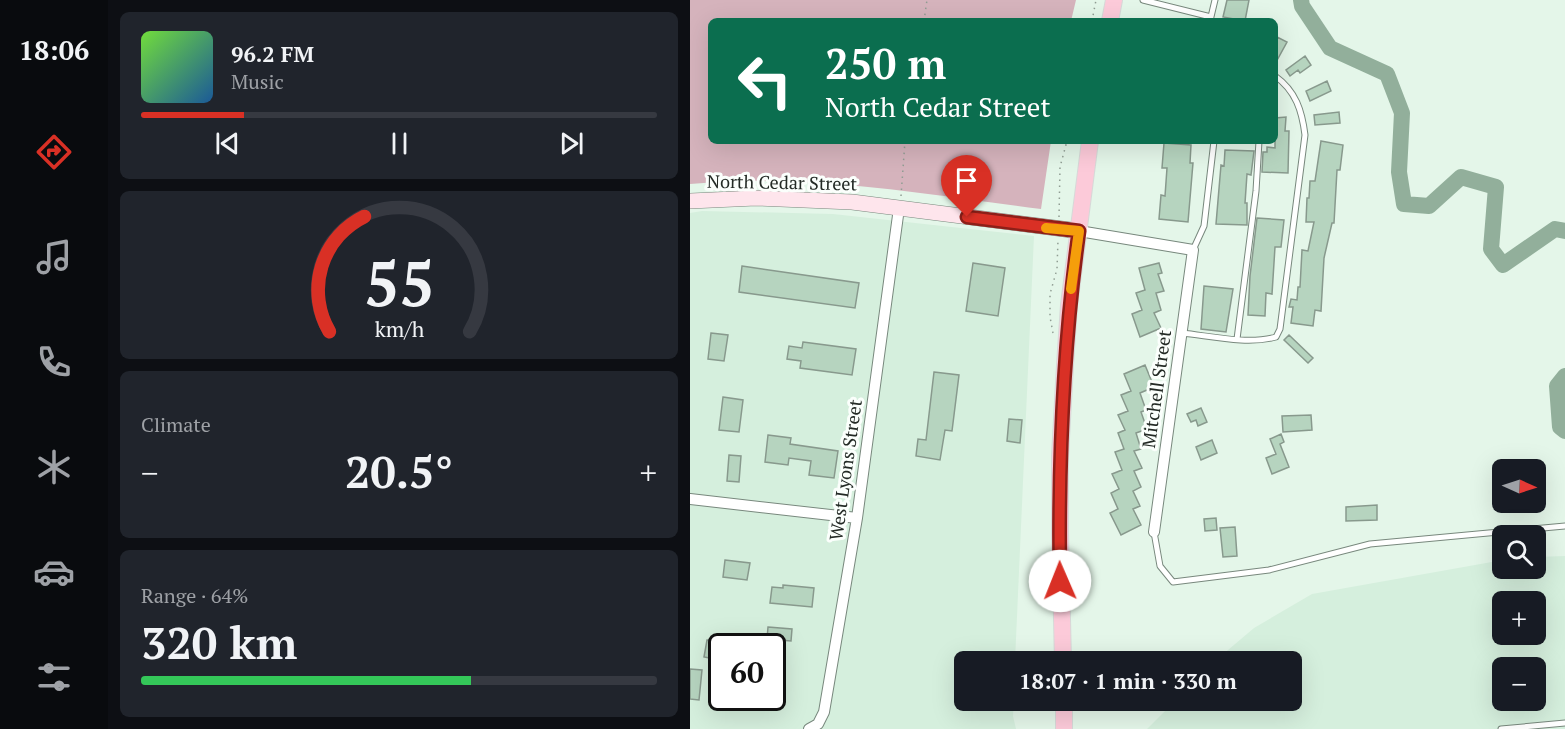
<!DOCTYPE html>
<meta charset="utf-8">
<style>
:root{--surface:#171b24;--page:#20242c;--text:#f1f3f6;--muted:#9ea1a6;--line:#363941;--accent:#d93025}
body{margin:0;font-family:"PT Serif",serif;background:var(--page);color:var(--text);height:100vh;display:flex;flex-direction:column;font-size:22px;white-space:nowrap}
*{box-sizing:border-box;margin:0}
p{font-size:20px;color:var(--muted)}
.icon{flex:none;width:33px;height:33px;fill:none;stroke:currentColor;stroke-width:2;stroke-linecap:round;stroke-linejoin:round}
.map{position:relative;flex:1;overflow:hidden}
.side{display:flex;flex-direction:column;gap:12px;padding:12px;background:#0d0f14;width:582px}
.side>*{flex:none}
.guide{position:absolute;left:18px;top:18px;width:570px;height:126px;border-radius:9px;box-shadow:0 6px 24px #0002;background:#0b6e4f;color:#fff;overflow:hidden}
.needle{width:39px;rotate:93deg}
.buttons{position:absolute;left:802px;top:459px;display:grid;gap:12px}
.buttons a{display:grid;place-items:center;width:54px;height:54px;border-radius:9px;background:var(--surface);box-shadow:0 6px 24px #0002;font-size:30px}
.speed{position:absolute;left:18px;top:633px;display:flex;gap:12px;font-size:30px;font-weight:700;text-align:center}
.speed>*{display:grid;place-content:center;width:78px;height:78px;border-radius:50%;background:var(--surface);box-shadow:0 6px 24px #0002;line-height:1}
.speed .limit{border:3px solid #111;border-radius:9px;background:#fff;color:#111}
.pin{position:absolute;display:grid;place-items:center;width:51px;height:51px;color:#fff;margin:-62px -26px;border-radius:50% 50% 50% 0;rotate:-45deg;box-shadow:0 0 6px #0007}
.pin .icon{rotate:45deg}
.me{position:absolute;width:66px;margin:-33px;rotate:359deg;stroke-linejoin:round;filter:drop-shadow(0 0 4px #0008)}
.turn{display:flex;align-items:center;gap:21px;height:126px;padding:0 18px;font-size:27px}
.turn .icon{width:78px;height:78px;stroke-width:2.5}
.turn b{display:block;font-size:42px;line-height:51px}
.big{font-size:45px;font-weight:700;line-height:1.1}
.side .tile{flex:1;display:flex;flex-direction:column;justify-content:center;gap:9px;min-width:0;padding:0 21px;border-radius:9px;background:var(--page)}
.side .dial{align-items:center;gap:0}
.dial svg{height:156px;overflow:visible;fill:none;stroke:var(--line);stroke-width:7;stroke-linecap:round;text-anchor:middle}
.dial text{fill:var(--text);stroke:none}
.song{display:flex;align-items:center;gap:18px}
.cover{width:72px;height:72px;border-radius:9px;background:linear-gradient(135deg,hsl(100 70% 55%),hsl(210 70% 35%))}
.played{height:6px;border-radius:3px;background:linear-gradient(90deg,var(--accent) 20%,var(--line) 20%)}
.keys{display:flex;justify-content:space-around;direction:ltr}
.heat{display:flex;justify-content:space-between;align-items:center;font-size:33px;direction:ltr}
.charge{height:9px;border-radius:4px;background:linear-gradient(90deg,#34c759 64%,var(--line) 0)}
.trip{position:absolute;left:264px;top:651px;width:348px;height:60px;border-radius:9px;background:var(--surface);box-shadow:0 6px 24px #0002;font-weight:700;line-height:60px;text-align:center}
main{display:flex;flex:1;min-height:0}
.menu{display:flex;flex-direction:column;width:108px;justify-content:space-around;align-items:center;background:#090b0e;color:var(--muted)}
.menu .icon{width:42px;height:42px}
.menu .on{color:var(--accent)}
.menu b{font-size:27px;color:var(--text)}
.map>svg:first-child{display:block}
.built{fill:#d5efdd;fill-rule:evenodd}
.green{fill:#d5b3bc}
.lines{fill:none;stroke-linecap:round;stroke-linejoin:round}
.river{stroke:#92af9b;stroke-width:16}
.building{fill:#b6d4bf;stroke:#88998d;stroke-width:1.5}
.lane-casing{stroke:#78887d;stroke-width:7}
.street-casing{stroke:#78887d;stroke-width:12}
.secondary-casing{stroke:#78887d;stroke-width:16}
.primary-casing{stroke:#d7d9d8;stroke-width:18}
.path{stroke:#909d93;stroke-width:1.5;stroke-dasharray:1.5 4.5;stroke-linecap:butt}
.lane{stroke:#fff;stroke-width:5}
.street{stroke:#fff;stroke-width:10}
.secondary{stroke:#fee5ec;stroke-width:15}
.primary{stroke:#fccad9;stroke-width:16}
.route-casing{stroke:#8d1f18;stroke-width:15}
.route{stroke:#d93025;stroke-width:10}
.slow{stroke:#f59e0b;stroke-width:10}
.labels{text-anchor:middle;stroke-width:6;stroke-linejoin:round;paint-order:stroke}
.street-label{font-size:18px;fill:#232a25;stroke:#fbfffc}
</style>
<main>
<nav class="menu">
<b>18:06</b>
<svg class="icon on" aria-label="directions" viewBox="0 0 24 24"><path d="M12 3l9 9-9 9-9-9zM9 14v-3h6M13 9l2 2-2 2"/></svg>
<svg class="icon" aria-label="music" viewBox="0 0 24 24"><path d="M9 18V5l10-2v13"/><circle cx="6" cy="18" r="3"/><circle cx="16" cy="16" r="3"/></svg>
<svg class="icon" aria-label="phone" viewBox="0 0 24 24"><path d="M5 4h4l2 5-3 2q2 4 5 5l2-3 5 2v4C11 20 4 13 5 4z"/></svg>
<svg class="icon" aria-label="climate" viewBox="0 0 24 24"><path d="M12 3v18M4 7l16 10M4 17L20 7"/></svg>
<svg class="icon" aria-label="car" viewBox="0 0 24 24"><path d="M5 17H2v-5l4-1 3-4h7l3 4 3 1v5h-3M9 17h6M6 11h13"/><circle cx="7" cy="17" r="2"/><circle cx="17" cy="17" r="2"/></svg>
<svg class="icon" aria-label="filters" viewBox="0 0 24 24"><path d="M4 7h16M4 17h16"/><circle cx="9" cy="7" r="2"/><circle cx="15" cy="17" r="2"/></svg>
</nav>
<section class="side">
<div class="tile">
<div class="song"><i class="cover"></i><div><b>96.2 FM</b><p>Music</p></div></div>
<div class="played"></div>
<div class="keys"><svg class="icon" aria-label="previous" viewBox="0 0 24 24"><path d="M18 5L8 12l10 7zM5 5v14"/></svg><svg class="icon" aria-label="pause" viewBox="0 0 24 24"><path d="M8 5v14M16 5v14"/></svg><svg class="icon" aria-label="next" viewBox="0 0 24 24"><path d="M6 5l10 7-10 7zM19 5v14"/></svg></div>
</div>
<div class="tile dial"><svg viewBox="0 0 100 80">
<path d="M14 69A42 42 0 1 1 86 69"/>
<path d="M14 69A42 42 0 0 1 32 10" stroke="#d93025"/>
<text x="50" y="56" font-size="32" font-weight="700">55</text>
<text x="50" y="72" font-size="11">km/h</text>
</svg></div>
<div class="tile"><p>Climate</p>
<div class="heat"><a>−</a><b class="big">20.5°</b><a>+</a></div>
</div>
<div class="tile"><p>Range · 64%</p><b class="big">320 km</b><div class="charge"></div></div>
</section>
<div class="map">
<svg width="875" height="729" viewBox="0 0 875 729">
<rect width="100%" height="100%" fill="#e4f6e9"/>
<path class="built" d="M12 211 143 214 344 236 325 661 274 662V700L324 701 323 716 326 729H0V213ZM32 646H82V698H32Z
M875 556V729H457L485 701 602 700V662L525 661 564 628 622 594 813 560V568H846V557ZM813 602H846V634H813ZM813 668H846V700H813Z"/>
<path class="green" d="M0 0H386L381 21H21V141H361L351 209C234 194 118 173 0 184Z"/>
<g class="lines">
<path class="river" d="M611 0 612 6 640 48 697 74 712 113 709 172 714 204 739 206 771 177 806 187 801 249 813 265 865 229 875 231
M875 376 867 386 870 427 875 431"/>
</g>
<path class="building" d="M537 0H559L555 21 533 17Z
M587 37 597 42 585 64V41Z
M615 56 621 65 610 73 608 70 600 76 596 70Z
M637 81 641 91 620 101 616 91Z
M649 112 650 123 625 125 624 115Z
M596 117 595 131H599L598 173 572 172 573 152H577V147L585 148V118Z
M631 141 653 145 650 170H647L644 223H642L634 258 631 311 625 310 623 326 601 323 603 307H599L601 299 607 300 608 287H610L612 250 618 251 624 222H616L617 198H619L620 181H625Z
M474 143 501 145 500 163H503L498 222 469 219 471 195 475 196 477 168H472Z
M535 150 564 151 561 175 557 174 555 203H557V225L526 224 531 165 534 166Z
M567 218 594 220 591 247H585L582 294 576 293 575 316 558 315 560 276Z
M283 263 315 268 308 316 276 311Z
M469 263 472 273 468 274 474 291 466 293 471 310 464 313 471 328 450 337 442 314 452 310 446 293 455 290 449 268Z
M52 266 169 283 165 308 49 292Z
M514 286 543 289 536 332 511 329Z
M21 333 38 335 34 361 18 359Z
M599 335 623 358 618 363 594 340Z
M113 342 166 349 162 375 110 368 111 361 97 359 99 346 112 348Z
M455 365 464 387 450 393 456 410 451 412 457 429 446 433 451 449 444 451 452 468 444 471 451 487 443 491 450 506 443 509 451 525 431 535 420 513 428 509 421 493 429 489 422 474 432 470 425 452 434 449 428 433 435 430 428 415 438 411 431 395 441 391 434 374Z
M244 372 269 375 262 431 255 430 250 460 226 456 228 439 236 440Z
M33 397 53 400 49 432 29 430Z
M511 408 517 422 508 426 506 420 501 422 497 414Z
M621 415 622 430 593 432 592 416Z
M319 419 332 420 330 443 317 441Z
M591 434 594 442 590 444 599 467 582 474 576 458 586 454 580 439Z
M78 435 101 438 100 444 148 451 144 478 119 475 121 461 99 458 98 465 75 462Z
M522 440 527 453 511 460 506 447Z
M39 455 51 456 49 482 37 481Z
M687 505V520L656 521V507Z
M526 518 527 530 515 531 514 519Z
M545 527 547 556 533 557 530 528Z
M35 560 60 563 57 580 33 577Z
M93 585 124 588 122 607 80 603 82 587 93 588Z
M78 627 102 629 101 641 77 639Z
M17 640 33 642 30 660 14 657Z
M0 669 12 670 9 700 0 699Z"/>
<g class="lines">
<g class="lane-casing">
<path id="lane" d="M453 0 521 17
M520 21 525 0
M503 250 514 226 524 141
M492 333C521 336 557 345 586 337L590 329 615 135C612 111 606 91 585 76
M547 339 566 191 569 141
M464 532 470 566 483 582 579 570 680 544 875 526
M811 729 875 723"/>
</g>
<g class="street-casing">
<path id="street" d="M389 231 503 250 464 532
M0 499 167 518
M119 729 128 724 134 712 167 518 209 208"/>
</g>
<g class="secondary-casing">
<path id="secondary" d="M0 201 66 198 162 202 389 231"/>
</g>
<g class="primary-casing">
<path id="primary" d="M420 21 424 0
M373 662 370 533V456L375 365 379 305 400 141
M374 700V729"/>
</g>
<path class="path" d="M234 21 237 0
M402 21 406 0
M211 196 215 141
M369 217 370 167 377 141
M363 333 360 317V294L367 269 368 240"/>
<use href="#lane" class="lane"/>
<use href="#street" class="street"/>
<use href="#secondary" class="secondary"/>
<use href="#primary" class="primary"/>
</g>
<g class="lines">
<g class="route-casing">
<path id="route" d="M277 217 389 231C373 347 368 463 370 581"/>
</g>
<use href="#route" class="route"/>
<path class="slow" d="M356 228 389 231 381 289"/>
</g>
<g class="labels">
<g class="street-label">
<text transform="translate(92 183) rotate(1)" y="6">North Cedar Street</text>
<text transform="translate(467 389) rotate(-82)" y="6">Mitchell Street</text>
<text transform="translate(156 470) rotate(-82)" y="6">West Lyons Street</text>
</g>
</g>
</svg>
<div class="buttons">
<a><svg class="needle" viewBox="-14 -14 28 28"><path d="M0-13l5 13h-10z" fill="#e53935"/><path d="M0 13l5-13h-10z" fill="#9ea1a6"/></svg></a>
<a><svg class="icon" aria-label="search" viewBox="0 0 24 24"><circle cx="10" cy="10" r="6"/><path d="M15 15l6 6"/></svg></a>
<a>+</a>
<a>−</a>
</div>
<div class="speed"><div class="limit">60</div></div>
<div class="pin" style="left:277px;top:217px;background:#d93025"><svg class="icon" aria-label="arrive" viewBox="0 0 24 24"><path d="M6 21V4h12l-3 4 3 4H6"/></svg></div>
<svg class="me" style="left:370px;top:581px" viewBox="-20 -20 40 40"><circle r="19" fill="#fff"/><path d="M0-13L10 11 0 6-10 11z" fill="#d93025"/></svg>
<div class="trip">18:07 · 1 min · 330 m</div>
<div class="guide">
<div class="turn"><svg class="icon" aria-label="left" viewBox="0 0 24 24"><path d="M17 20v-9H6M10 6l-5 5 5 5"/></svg><div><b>250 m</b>North Cedar Street</div></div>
</div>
</div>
</main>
